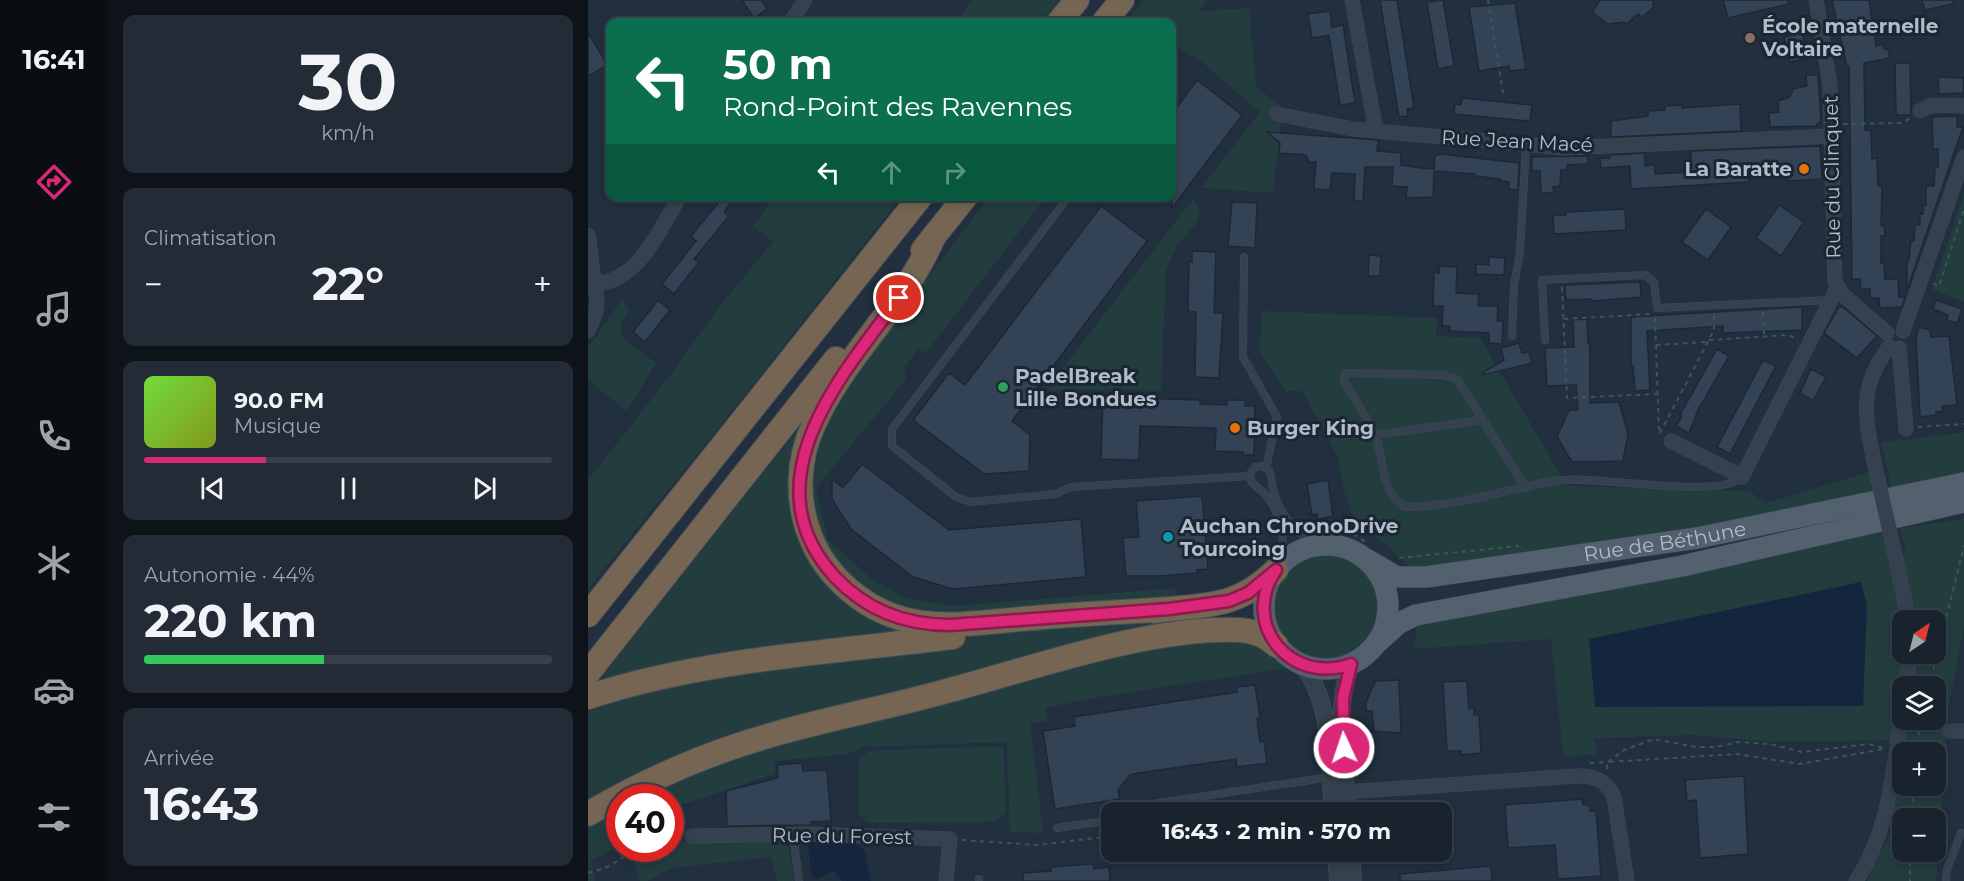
<!DOCTYPE html>
<html lang="fr">
<meta charset="utf-8">
<style>
:root{--surface:#19232e;--page:#222b36;--text:#f1f3f6;--muted:#9fa4aa;--line:#37404a;--accent:#db2777}
body{margin:0;font-family:Montserrat,sans-serif;background:var(--page);color:var(--text);height:100vh;display:flex;flex-direction:column;font-size:22px;white-space:nowrap}
*{box-sizing:border-box;margin:0}
p{font-size:20px;color:var(--muted)}
.icon{flex:none;width:33px;height:33px;fill:none;stroke:currentColor;stroke-width:2;stroke-linecap:round;stroke-linejoin:round}
.map{position:relative;flex:1;overflow:hidden}
.details{display:flex;flex-direction:column;gap:15px;padding:15px;background:#0e1319;width:480px}
.details>*{flex:none}
.guide{position:absolute;left:18px;top:18px;width:570px;height:183px;border-radius:12px;box-shadow:0 3px 9px #0003,0 0 0 2px var(--line);background:#0b6e4f;color:#fff;overflow:hidden}
.needle{width:39px;rotate:35deg}
.buttons{position:absolute;left:1304px;top:610px;display:grid;gap:12px}
.buttons a{display:grid;place-items:center;width:54px;height:54px;border-radius:12px;background:var(--surface);box-shadow:0 3px 9px #0003,0 0 0 2px var(--line);font-size:30px}
.speed{position:absolute;left:18px;top:784px;display:flex;gap:12px;font-size:30px;font-weight:700;text-align:center}
.speed>*{display:grid;place-content:center;width:78px;height:78px;border-radius:50%;background:var(--surface);box-shadow:0 3px 9px #0003,0 0 0 2px var(--line);line-height:1}
.speed .limit{border:9px solid #d22;background:#fff;color:#111}
.pin{position:absolute;display:grid;place-items:center;width:51px;height:51px;color:#fff;margin:-26px;border:3px solid #fff;border-radius:50%;box-shadow:0 2px 6px #0007}
.me{position:absolute;width:66px;margin:-33px;rotate:357deg;stroke-linejoin:round;filter:drop-shadow(0 0 4px #0008)}
.turn{display:flex;align-items:center;gap:21px;height:126px;padding:0 18px;font-size:27px}
.turn .icon{width:78px;height:78px;stroke-width:2.5}
.turn b{display:block;font-size:42px;line-height:51px}
.lanes{display:flex;align-items:center;height:57px;padding:0 18px;background:#0003;justify-content:center;gap:30px;direction:ltr}
.lanes .off{opacity:.35}
.big{font-size:45px;font-weight:700;line-height:1.1}
.details .widget{flex:1;display:flex;flex-direction:column;justify-content:center;gap:9px;min-width:0;padding:0 21px;border-radius:12px;background:var(--page)}
.details .dial{align-items:center;gap:0}
.dial b{font-size:78px;line-height:1}
.song{display:flex;align-items:center;gap:18px}
.cover{width:72px;height:72px;border-radius:9px;background:linear-gradient(135deg,hsl(100 70% 55%),hsl(70 70% 35%))}
.played{height:6px;border-radius:3px;background:linear-gradient(90deg,var(--accent) 30%,var(--line) 30%)}
.keys{display:flex;justify-content:space-around;direction:ltr}
.heat{display:flex;justify-content:space-between;align-items:center;font-size:33px;direction:ltr}
.charge{height:9px;border-radius:4px;background:linear-gradient(90deg,#34c759 44%,var(--line) 0)}
.trip{position:absolute;left:513px;top:802px;width:351px;height:60px;border-radius:12px;background:var(--surface);box-shadow:0 3px 9px #0003,0 0 0 2px var(--line);font-weight:700;line-height:60px;text-align:center}
main{display:flex;flex:1;min-height:0}
.tab-bar{display:flex;flex-direction:column;width:108px;justify-content:space-around;align-items:center;background:#0a0e12;color:var(--muted)}
.tab-bar .icon{width:42px;height:42px}
.tab-bar .selected{color:var(--accent)}
.tab-bar b{font-size:27px;color:var(--text)}
.map>svg:first-child{display:block}
.green{fill:#233d3f;fill-rule:evenodd}
.water{fill:#14263d}
.building{fill:#334355;stroke:#1c2835;stroke-width:1.5}
.lines{fill:none;stroke-linecap:round;stroke-linejoin:round}
.service-casing{stroke:#3e4a57;stroke-width:8}
.minor-casing{stroke:#3e4a57;stroke-width:15}
.tertiary-casing{stroke:#3e4a57;stroke-width:18}
.primary-casing{stroke:#3e4a57;stroke-width:22}
.motorway-casing{stroke:#404c59;stroke-width:26}
.path{stroke:#3c5657;stroke-width:2;stroke-dasharray:4.5 4.5;stroke-linecap:butt}
.service{stroke:#35414e;stroke-width:7}
.minor{stroke:#35414e;stroke-width:14}
.tertiary{stroke:#35414e;stroke-width:16}
.primary{stroke:#53606e;stroke-width:21}
.motorway{stroke:#756552;stroke-width:24}
.minor-bridge-casing{stroke:#3e4a57;stroke-width:15;stroke-linecap:butt}
.minor-bridge{stroke:#35414e;stroke-width:14}
.route-casing{stroke:#8e194d;stroke-width:15}
.route{stroke:#db2777;stroke-width:10}
.education-dot{fill:#8d6e63;stroke:#1b2633;stroke-width:2}
.food-dot{fill:#e8710a;stroke:#1b2633;stroke-width:2}
.leisure-dot{fill:#2e9e5b;stroke:#1b2633;stroke-width:2}
.culture-dot{fill:#0f9aa8;stroke:#1b2633;stroke-width:2}
.labels{text-anchor:middle;stroke-width:6;stroke-linejoin:round;paint-order:stroke}
.poi-label{font-size:20px;font-weight:bold;fill:#b1bcca;stroke:#1b2633;text-anchor:start}
.street-label{font-size:20px;fill:#b1bcca;stroke:#1b2633}
</style>
<main>
<nav class="tab-bar">
<b>16:41</b>
<svg class="icon selected" aria-label="directions" viewBox="0 0 24 24"><path d="M12 3l9 9-9 9-9-9zM9 14v-3h6M13 9l2 2-2 2"/></svg>
<svg class="icon" aria-label="music" viewBox="0 0 24 24"><path d="M9 18V5l10-2v13"/><circle cx="6" cy="18" r="3"/><circle cx="16" cy="16" r="3"/></svg>
<svg class="icon" aria-label="phone" viewBox="0 0 24 24"><path d="M5 4h4l2 5-3 2q2 4 5 5l2-3 5 2v4C11 20 4 13 5 4z"/></svg>
<svg class="icon" aria-label="climate" viewBox="0 0 24 24"><path d="M12 3v18M4 7l16 10M4 17L20 7"/></svg>
<svg class="icon" aria-label="car" viewBox="0 0 24 24"><path d="M5 17H2v-5l4-1 3-4h7l3 4 3 1v5h-3M9 17h6M6 11h13"/><circle cx="7" cy="17" r="2"/><circle cx="17" cy="17" r="2"/></svg>
<svg class="icon" aria-label="filters" viewBox="0 0 24 24"><path d="M4 7h16M4 17h16"/><circle cx="9" cy="7" r="2"/><circle cx="15" cy="17" r="2"/></svg>
</nav>
<section class="details">
<div class="widget dial"><b>30</b><p>km/h</p></div>
<div class="widget"><p>Climatisation</p>
<div class="heat"><a>−</a><b class="big">22°</b><a>+</a></div>
</div>
<div class="widget">
<div class="song"><i class="cover"></i><div><b>90.0 FM</b><p>Musique</p></div></div>
<div class="played"></div>
<div class="keys"><svg class="icon" aria-label="previous" viewBox="0 0 24 24"><path d="M18 5L8 12l10 7zM5 5v14"/></svg><svg class="icon" aria-label="pause" viewBox="0 0 24 24"><path d="M8 5v14M16 5v14"/></svg><svg class="icon" aria-label="next" viewBox="0 0 24 24"><path d="M6 5l10 7-10 7zM19 5v14"/></svg></div>
</div>
<div class="widget"><p>Autonomie · 44%</p><b class="big">220 km</b><div class="charge"></div></div>
<div class="widget"><p>Arrivée</p><b class="big">16:43</b></div>
</section>
<div class="map">
<svg width="1376" height="881" viewBox="0 0 1376 881">
<rect width="100%" height="100%" fill="#212f3e"/>
<path class="green" d="M385 0H471L453 22H367Z
M556 0H620L612 11 661 8 668 87 692 105 684 118 693 123 685 193 613 188 672 112 613 61 584 45V22H538Z
M1376 194V302L1344 289Z
M187 196 313 197 165 385 0 589V480L84 373 133 304 185 242 165 226Z
M402 196 458 197 338 353 330 349 316 368 318 379 228 488 240 540 285 580 318 598 365 606 587 588 599 642C640 640 673 629 701 668L505 698 457 708 459 721 442 723 455 833 422 832 419 742 275 747 260 754 187 761V774L83 808 82 798H32L31 846 3 861 7 881H0V694L226 409 255 388Z
M605 199 612 210 610 221 589 246 578 269 573 390H461V386Z
M34 299 41 310 32 324 35 339 68 363 39 411 0 380V348Z
M673 311 849 318 848 336 892 338 979 486 1161 491 1178 503 1281 472 1285 497 1188 517 827 571 765 516 756 491 750 457 714 391H698L672 352Z
M1376 432V474L1305 492 1293 443Z
M1376 519V626L1356 730 1359 746 1348 881H1279L1302 833 1314 770V786H1347V753H1316V740L1188 742 1105 735 1006 738 1009 755 975 756 963 639 826 649 829 623 1294 530 1302 559 1318 553 1312 528ZM1314 621H1347V654H1314ZM1314 687H1347V720H1314ZM1314 819H1347V852H1314Z
M684 606a54 54 0 1 1 108 0a54 54 0 1 1-108 0Z
M415 746 418 812 408 822 280 823 271 814V760L280 751Z
M93 842H194L202 850 206 881H189L183 857 83 868 59 881H52L45 859 63 849H82L83 844Z"/>
<path class="water" d="M1273 582 1279 605 1275 706 1007 707 1001 639Z
M243 840 272 845 277 852 283 881H254L245 871 229 879 224 878 220 846 225 842Z"/>
<path class="building" d="M154 0H173L179 9 166 18Z
M792 0H809L826 108 819 109 820 116 811 117Z
M855 0 866 66 850 69 839 2Z
M1012 0H1065V8L1054 17 1050 14 1037 25 1036 22 1020 24 1004 12Z
M1135 0H1200L1201 4 1140 18Z
M1244 0H1281L1288 46 1295 44 1296 49H1300L1302 58 1276 63 1277 130H1283L1284 159 1289 158 1290 186H1294L1293 226H1296L1297 236H1293V263H1296L1297 279H1310L1311 297H1317L1314 307 1292 308 1291 298H1282V289H1273L1272 279H1264L1261 66H1259Z
M1334 0H1365V4L1337 10Z
M927 3 938 69 922 71 921 66 891 71 881 7Z
M742 11 744 27 755 25 767 103 752 105 741 35 724 38 720 14Z
M0 33 20 65 0 76Z
M1214 33 1221 58 1202 62 1196 37Z
M1307 63H1322L1323 115H1308Z
M1218 75H1230L1233 121 1227 126 1182 127 1181 113 1191 112 1190 101 1202 97 1205 89 1219 86Z
M1350 77 1375 78 1376 93 1351 94Z
M609 80 654 115 584 208V114Z
M874 98 944 105 942 121 866 114 867 104 873 105Z
M1152 104 1153 131 1023 137V121L1060 116V111L1077 110V106L1094 105V108Z
M1369 116V127H1375L1319 290V260H1321L1323 241H1326L1327 225H1332V213L1335 214V205H1338V186H1346L1347 167H1350V149H1345L1344 117Z
M679 132 790 140 789 151 813 153V165L833 168 846 169 847 156 853 154 931 163 930 190 921 189V182L912 181V179L887 176V174L846 171 845 197 818 198 819 187 804 186 805 167H777L775 201H766L767 174 744 173 742 190 726 189 728 162H721L718 155 691 153 692 143Z
M1232 146 1234 179 1200 181V166L1160 169 1161 182 1043 189 1042 166 1013 168 1012 158H1022V155L1057 153V166L1066 165 1067 174 1103 172V151Z
M1000 156V164L979 165V170H973L972 186 965 187 966 193H953L952 171H944V157Z
M136 196H148L136 212 141 216 106 259 111 262 86 294 74 284 108 241 103 237 111 226Z
M644 202 669 203 667 248 640 246Z
M1191 205 1216 222 1193 256 1168 238Z
M513 206 559 241 424 421 442 435 441 471 396 474 325 420 361 373 377 385Z
M1037 209 1038 230 966 234 965 215H978V212Z
M1118 209 1143 227 1120 260 1094 242Z
M604 251 628 252 626 313H635L631 378 607 377 608 312H601L600 306 601 262H604Z
M781 255 793 256 792 276H780Z
M901 257 917 258 916 275 888 274V264L901 265Z
M851 266 869 267 868 293 891 294 890 306H910L909 321H915L914 344 901 343V333L862 331V326H854L855 306H845L846 272 851 273Z
M1052 282 1053 297 1003 301V299L978 300 977 285Z
M70 300 82 310 57 342 45 332Z
M1348 300 1374 309 1369 323 1359 320 1360 315 1345 309Z
M1214 307V330L1135 333V326L1059 331 1062 390 1047 391 1045 366 1043 367V317Z
M1251 307H1255L1289 336 1269 358 1236 333Z
M999 319 1000 344H1002V403L1031 402 1040 434 1035 461 984 462 969 437 981 410H990L988 385 959 386 957 348 986 347 985 320Z
M1331 327 1342 330 1343 337 1361 336 1369 405 1354 406 1355 411 1348 412V415L1332 417 1328 338Z
M931 343 934 353 941 352 944 363 895 375 894 373 916 360 913 348Z
M1129 349 1141 356 1110 410 1101 433 1088 426 1094 416 1092 415Z
M1175 360 1188 366 1142 454 1129 447Z
M1223 369 1238 377 1225 401 1212 393Z
M515 397 612 400V404L639 405V400H657V406H667L666 455H655V452L627 451 628 428 552 426 551 460 513 459Z
M274 464 361 530 493 519 498 577 365 589 325 577 263 529 244 499V479L255 488Z
M740 480 745 516 730 519 729 514 724 515 719 484Z
M614 496 620 569 609 570 610 573 573 576H538L535 538 551 537 548 501Z
M811 680 813 733 786 731 784 711H778V703L784 688 788 681Z
M879 681 881 709 886 708V715H891L893 753 873 755V751H859L855 682Z
M667 685 672 718H669L670 729 672 742 676 741 679 763 649 767 648 759 550 773 542 775 530 790 532 799 467 809 455 731 487 726 486 717 649 692V687Z
M214 763 215 771 239 770 243 821 223 822V825L139 826 138 791 190 778 189 765Z
M1156 776 1160 854 1112 858 1108 800 1099 801 1097 780Z
M994 799 995 805H1001L1002 811H1008L1013 876 970 879 967 845 920 848 917 805Z
M505 864 506 869 521 867 522 881H435V873L463 871V867Z
M903 866 904 881H812V874Z"/>
<g class="lines">
<g class="service-casing">
<path id="service" d="M481 196 304 429V446L368 497 383 502 468 494 482 487 662 476
M656 257 655 357 689 417 678 468
M924 336 926 285 932 252 938 145
M957 340 954 280 1057 275 1066 282 1069 308 1243 300
M787 435 895 420
M938 488 869 379 854 375 757 373 756 381C766 399 779 416 787 435 797 458 792 494 817 507 867 507 916 490 965 481 988 477 1014 482 1038 483 1062 484 1138 494 1154 477
M693 563C698 540 693 512 677 494 673 489 667 487 663 481L662 474 667 467 674 466 681 470C684 476 683 482 685 489 692 513 707 534 730 545
M545 813 558 805 742 777
M469 828 524 820
M205 834 211 881
M391 879V881
M1358 881 1359 869 1373 833"/>
</g>
<g class="minor-casing">
<path id="minor" d="M764 0 788 131
M1228 0 1242 85 1247 281 1254 294 1299 333
M203 22 217 0
M1332 111 1344 105 1376 106
M689 114 765 129 977 148 1243 136
M0 235 9 302 8 312 0 331
M8 284C52 280 71 230 92 196
M1315 331 1376 157
M1311 348 1318 429
M1083 441 1154 477 1249 288
M1288 471C1278 421 1268 390 1301 347
M1304 541 1321 621
M1318 687 1322 654
M1362 731H1376
M758 792 988 776C1006 775 1018 780 1026 797L1039 881
M104 836 220 834 362 839 358 881
M1268 881C1302 831 1305 770 1314 712"/>
</g>
<g class="tertiary-casing">
<path id="tertiary" d="M714 664C746 706 741 763 745 813
M760 813C756 769 746 705 763 664
M748 852 750 881
M763 852 765 881"/>
</g>
<g class="primary-casing">
<g id="primary">
<circle cx="738" cy="607" r="62"/>
<path id="s1" d="M780 560 809 577H838L1109 538 1376 483"/>
<path d="M790 642 811 623 828 615 1094 566 1376 502"/>
</g>
</g>
<g class="motorway-casing">
<path id="motorway" d="M471 22 489 0
M516 22 534 0
M345 238C316 306 256 356 226 424 209 460 208 502 223 538 231 558 244 575 260 589 317 639 377 623 446 618 491 614 536 612 581 609
M335 250 378 196
M566 611C618 604 649 609 688 570
M0 615 333 196
M0 673 248 359
M0 697C115 659 245 652 365 637
M0 814C46 787 97 763 148 746 216 723 286 711 355 692 443 669 561 626 652 630 666 631 677 635 688 645"/>
</g>
<path class="path" d="M900 0 915 93
M1255 124 1313 123 1323 118
M1345 283 1351 286 1376 209
M974 287 979 398 1070 394
M1175 312 1176 336
M1067 318 1071 432
M976 319 1063 314
M1121 340 1201 335 1210 340
M1068 345 1119 342
M1330 427 1376 424
M1072 433 1126 330V314
M721 528C743 527 762 529 780 544
M811 558 931 546
M1341 687 1376 546
M1328 753 1333 720
M1002 763 1020 762 1036 750 1066 739 1108 747H1128L1151 742 1182 744 1214 752 1280 744 1296 748
M1019 769 1020 762 1149 754 1212 764 1296 749
M673 813 699 810 720 813
M1323 819 1326 786
M82 838H92
M374 840 450 845 524 836
M1322 852V881
M0 873 17 868 50 849"/>
<use href="#service" class="service"/>
<use href="#minor" class="minor"/>
<use href="#tertiary" class="tertiary"/>
<use href="#primary" class="primary"/>
<use href="#motorway" class="motorway"/>
<g class="minor-bridge-casing">
<path id="minor-bridge" d="M1288 471 1304 541"/>
</g>
<use href="#minor-bridge" class="minor-bridge"/>
</g>
<g class="lines">
<g class="route-casing">
<path id="route" d="M311 298C252 377 160 482 247 577 278 610 317 625 362 625L581 609 641 601 660 593 688 570C651 624 703 686 763 664L755 698 756 748"/>
</g>
<use href="#route" class="route"/>
</g>
<circle class="education-dot" cx="1162" cy="38" r="6"/>
<g class="food-dot">
<circle cx="1216" cy="169" r="6"/>
<circle cx="647" cy="428" r="6"/>
</g>
<circle class="leisure-dot" cx="415" cy="387" r="6"/>
<circle class="culture-dot" cx="580" cy="537" r="6"/>
<g class="labels">
<g class="poi-label">
<text x="1174" y="33">École maternelle<tspan x="1174" dy="23">Voltaire</tspan></text>
<text x="1204" y="176" text-anchor="end">La Baratte</text>
<text x="427" y="383">PadelBreak<tspan x="427" dy="23">Lille Bondues</tspan></text>
<text x="659" y="435">Burger King</text>
<text x="592" y="533">Auchan ChronoDrive<tspan x="592" dy="23">Tourcoing</tspan></text>
</g>
<g class="street-label">
<text transform="translate(929 141) rotate(3)" y="7">Rue Jean Macé</text>
<text transform="translate(1244 177) rotate(-91)" y="7">Rue du Clinquet</text>
<text dy="7" stroke="none"><textPath href="#s1" startOffset="304">Rue de Béthune</textPath></text>
<text transform="translate(254 836) rotate(1)" y="7">Rue du Forest</text>
</g>
</g>
</svg>
<div class="buttons">
<a><svg class="needle" viewBox="-14 -14 28 28"><path d="M0-13l5 13h-10z" fill="#e53935"/><path d="M0 13l5-13h-10z" fill="#9fa4aa"/></svg></a>
<a><svg class="icon" aria-label="layers" viewBox="0 0 24 24"><path d="M12 4l9 5-9 5-9-5zM3 14l9 5 9-5"/></svg></a>
<a>+</a>
<a>−</a>
</div>
<div class="speed"><div class="limit">40</div></div>
<div class="pin" style="left:311px;top:298px;background:#d93025"><svg class="icon" aria-label="arrive" viewBox="0 0 24 24"><path d="M6 21V4h12l-3 4 3 4H6"/></svg></div>
<svg class="me" style="left:756px;top:748px" viewBox="-20 -20 40 40"><circle r="17" fill="#db2777" stroke="#fff" stroke-width="3"/><path d="M0-11L8 9 0 5-8 9z" fill="#fff"/></svg>
<div class="trip">16:43 · 2 min · 570 m</div>
<div class="guide">
<div class="turn"><svg class="icon" aria-label="left" viewBox="0 0 24 24"><path d="M17 20v-9H6M10 6l-5 5 5 5"/></svg><div><b>50 m</b>Rond-Point des Ravennes</div></div>
<div class="lanes"><svg class="icon" aria-label="left" viewBox="0 0 24 24"><path d="M17 20v-9H6M10 6l-5 5 5 5"/></svg><svg class="icon off" aria-label="ahead" viewBox="0 0 24 24"><path d="M12 20V5M6 11l6-6 6 6"/></svg><svg class="icon off" aria-label="right" viewBox="0 0 24 24"><path d="M7 20v-9h11M14 6l5 5-5 5"/></svg></div>
</div>
</div>
</main>
